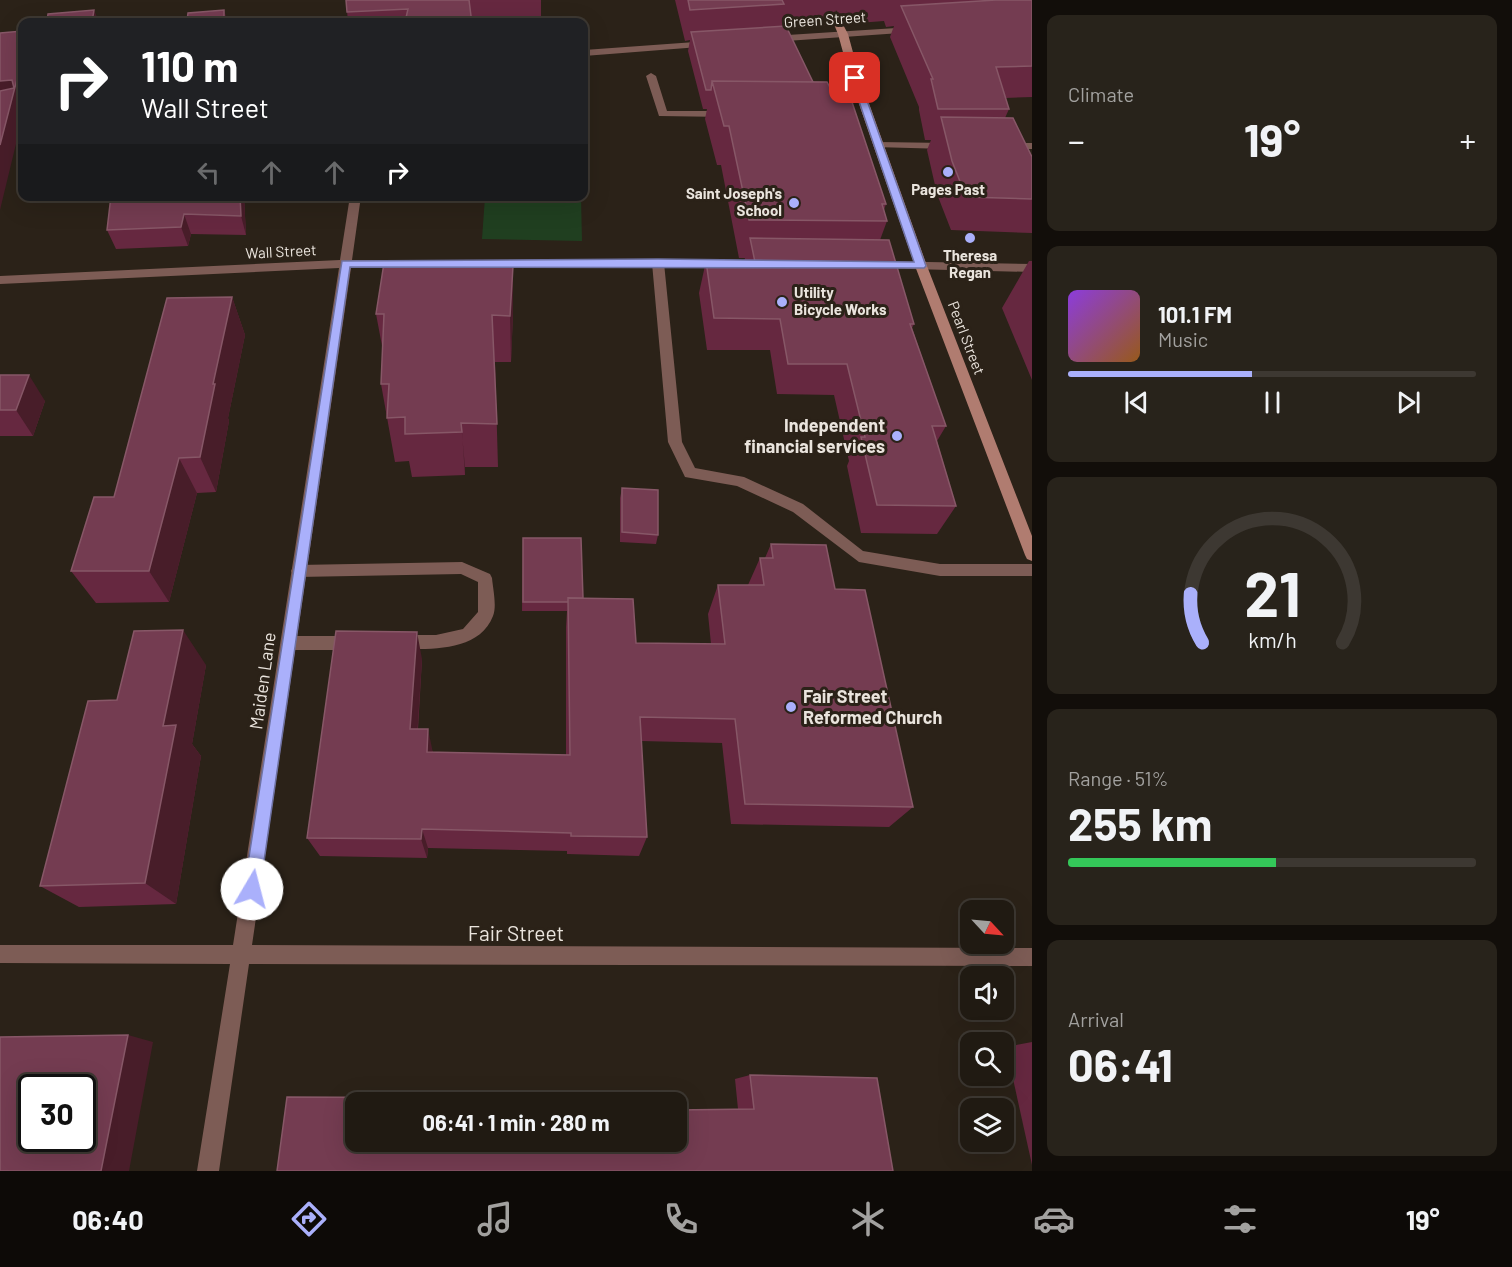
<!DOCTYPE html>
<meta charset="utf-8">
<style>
:root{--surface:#201a12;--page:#28231b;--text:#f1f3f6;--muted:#a2a19f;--line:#3d3832;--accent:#aab0fb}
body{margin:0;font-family:Barlow,sans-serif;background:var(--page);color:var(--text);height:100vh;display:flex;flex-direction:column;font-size:22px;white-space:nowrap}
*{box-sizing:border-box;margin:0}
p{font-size:20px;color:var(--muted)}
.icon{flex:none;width:33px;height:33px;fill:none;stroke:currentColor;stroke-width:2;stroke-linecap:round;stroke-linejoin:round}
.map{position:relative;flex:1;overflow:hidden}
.sheet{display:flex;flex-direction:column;gap:15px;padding:15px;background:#120e0a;width:480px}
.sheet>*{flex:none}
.top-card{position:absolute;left:18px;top:18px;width:570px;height:183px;border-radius:12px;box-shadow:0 6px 24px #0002,0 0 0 2px var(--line);background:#202124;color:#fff;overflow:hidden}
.needle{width:39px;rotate:116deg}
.buttons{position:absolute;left:960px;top:900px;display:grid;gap:12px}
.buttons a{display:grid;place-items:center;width:54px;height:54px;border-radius:12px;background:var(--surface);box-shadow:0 6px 24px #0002,0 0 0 2px var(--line);font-size:30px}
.speed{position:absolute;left:18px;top:1074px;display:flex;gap:12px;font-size:30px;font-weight:700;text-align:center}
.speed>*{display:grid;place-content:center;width:78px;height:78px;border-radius:50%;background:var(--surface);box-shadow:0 6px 24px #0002,0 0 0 2px var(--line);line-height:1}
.speed .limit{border:3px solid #111;border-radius:9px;background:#fff;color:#111}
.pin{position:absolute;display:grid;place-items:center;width:51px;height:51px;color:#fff;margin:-26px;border-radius:12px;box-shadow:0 3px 9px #0006}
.me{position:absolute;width:66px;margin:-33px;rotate:8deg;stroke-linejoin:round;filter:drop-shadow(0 0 4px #0008)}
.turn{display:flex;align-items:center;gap:21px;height:126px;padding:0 24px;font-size:27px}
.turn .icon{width:78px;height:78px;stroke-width:2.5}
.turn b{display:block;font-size:42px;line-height:51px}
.lanes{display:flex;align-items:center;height:57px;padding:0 24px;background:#0003;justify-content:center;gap:30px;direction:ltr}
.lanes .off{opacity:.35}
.big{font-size:45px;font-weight:700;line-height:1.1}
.sheet .widget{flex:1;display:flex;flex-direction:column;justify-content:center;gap:9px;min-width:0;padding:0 21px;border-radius:12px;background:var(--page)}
.sheet .dial{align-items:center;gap:0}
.dial svg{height:156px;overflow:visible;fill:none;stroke:var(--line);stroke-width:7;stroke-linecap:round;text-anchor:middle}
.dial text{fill:var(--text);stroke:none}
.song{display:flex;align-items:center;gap:18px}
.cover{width:72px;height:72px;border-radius:9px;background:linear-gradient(135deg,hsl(270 70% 55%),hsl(30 70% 35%))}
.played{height:6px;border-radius:3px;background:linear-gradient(90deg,var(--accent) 45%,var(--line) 45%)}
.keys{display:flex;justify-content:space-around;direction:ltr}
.heat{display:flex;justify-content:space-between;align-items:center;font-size:33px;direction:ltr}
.charge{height:9px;border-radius:4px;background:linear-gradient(90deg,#34c759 51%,var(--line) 0)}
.trip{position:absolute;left:345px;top:1092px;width:342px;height:60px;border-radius:12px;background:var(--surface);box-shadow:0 6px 24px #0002,0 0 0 2px var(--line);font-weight:700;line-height:60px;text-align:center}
.tab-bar{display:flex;height:96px;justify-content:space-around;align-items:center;background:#0d0a07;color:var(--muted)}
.tab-bar .icon{width:42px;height:42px}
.tab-bar .on{color:var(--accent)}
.tab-bar b{font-size:27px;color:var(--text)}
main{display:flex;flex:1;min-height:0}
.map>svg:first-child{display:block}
.green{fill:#203f20}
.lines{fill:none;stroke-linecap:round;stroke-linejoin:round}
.lane{fill:#7d5c55;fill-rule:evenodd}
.street{fill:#7d5c55;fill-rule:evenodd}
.secondary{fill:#b07c70;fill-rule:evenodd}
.wall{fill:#662840}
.shaded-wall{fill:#481d29}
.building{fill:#743c51;stroke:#875767;stroke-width:1.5;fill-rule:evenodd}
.route{fill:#aab0fb;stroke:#6e72a3;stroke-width:1.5}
.poi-dot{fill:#aab0fb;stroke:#2b2218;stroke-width:2}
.labels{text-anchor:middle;stroke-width:6;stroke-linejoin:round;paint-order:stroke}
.far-street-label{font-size:15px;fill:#eae4dd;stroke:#2b2218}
.far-poi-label{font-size:15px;font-weight:bold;fill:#eae4dd;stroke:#2b2218}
.poi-label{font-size:18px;font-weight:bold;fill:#eae4dd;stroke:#2b2218;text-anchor:end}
.street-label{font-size:18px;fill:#eae4dd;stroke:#2b2218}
.near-street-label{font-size:21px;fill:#eae4dd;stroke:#2b2218}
</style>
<main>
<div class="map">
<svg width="1032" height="1171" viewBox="0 0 1032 1171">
<rect width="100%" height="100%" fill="#2b2218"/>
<path class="green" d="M485 197H581L582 241 482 239Z"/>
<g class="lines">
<path class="lane" d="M651 73 656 76 667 111H727L732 114 727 117 659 116 646 76Z
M878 142 947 143 952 146 947 149 874 147V143Z
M1032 143V149H1007L1002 146 1007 143Z
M658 259 664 263 682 442 695 468 744 477 803 504 863 551 940 564H1032V576H940L859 562 793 512 737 486 685 477 668 442 652 263Z
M462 562 490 574 492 578C493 589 497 606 493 616 479 652 431 649 400 649L394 647 392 642 394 637 400 635H436L463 629 478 612V582L461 574 298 577 293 575 291 571 293 567 298 565Z
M289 636H352L358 638 360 643 358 648 352 650H289L283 648 281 643 283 638Z"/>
<path class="street" d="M912 27 915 28V32L772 42 767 39 772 36Z
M709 41 712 42V46L584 56V50Z
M350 196H361L352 260H726L732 264 726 268H351L252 945 1032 948V966L249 964 219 1171H197L230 964 0 963V945H233L339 268 0 284V276L340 260Z
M876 261 1032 264V272L872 268V262Z"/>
<path class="secondary" d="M818 0H827L839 17 848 34 860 78 927 266 1032 536V561L1027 559 1025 555 915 266 850 78 838 34 831 17Z"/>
</g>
<path class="wall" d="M346 0H541V22H348Z
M675 0H1032V97L1005 98 1009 109 1005 118 1032 157V233L951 230 937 194 927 150 931 140H925L919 110V107L890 37 894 26 886 27 884 21 845 24 836 10 832 25 787 29 813 82 886 204 884 210 887 221 880 240 914 324 912 328 946 426 937 441 956 506 937 534 861 533 847 466 849 461 834 395 777 394 770 350H707L699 293 706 261H744L745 258H739L721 165H717L705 119 707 109H703L688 51 690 40 685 41Z
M244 196 246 235 191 234 188 246 116 249 107 230Z
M1029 261H1032V380L1002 308Z
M513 266V313L511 362H495L498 467H465V475L412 477 409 461 395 462 381 384 383 351 376 314Z
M232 297 245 335 228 418 229 421 216 492 197 493 169 602 96 603 71 571 114 497Z
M0 375 45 401 33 436H0Z
M622 488 658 535 656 544 620 542V498Z
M523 538 583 598 636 643 711 644 708 614 718 585H748L760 558H765L771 544 835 589 913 807 889 827 731 824 722 743 641 741 647 837 639 856 567 854V851L428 848 427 858 320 856 307 838 422 659 418 729 433 752 566 755V627L567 611H522Z
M206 665 192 744 201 756 176 904 79 907 40 886 117 700Z
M1032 1042V1165L1006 1047Z
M750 1075 893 1171H277L356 1142 738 1109 735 1079Z"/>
<path class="shaded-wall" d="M94 10 99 22H92Z
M224 10 228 22H224Z
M22 60V119L0 210V81Z
M240 196H244L246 235 241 216Z
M184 214 191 234 188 246 181 227Z
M513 266V313L511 362 510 316Z
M232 297 245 335 228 418 229 421 216 492 200 457 213 384Z
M29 375 45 401 33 436 16 410Z
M461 423 465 467V475L462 432Z
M179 458 197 493 169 602 149 571Z
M183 630 206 665 192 744 201 756 176 904 145 883 163 726Z
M417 632 422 659 416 753 410 729Z
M428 729 433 753 427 752Z
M422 829 428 848 427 858 421 839Z
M128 1035 153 1042 129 1171H101Z"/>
<path class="building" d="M346 0H469L471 16 470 22H405L408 9 347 12Z
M688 0H782L784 4 690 10Z
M996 0H1032V66L996 67 1009 109H938L931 79H933L901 6Z
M94 10 92 22H47L48 14Z
M224 10V22H171L187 21 188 13Z
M786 26 813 82 712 81 711 90H706L691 32Z
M22 31V60L0 145V91L14 88 12 80 0 81V33Z
M712 81 827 82 833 93H849L886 204H882L887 221 749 220 729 126H724Z
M941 117 1013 118 1032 157V199L966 197 952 161Z
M111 196H240L241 216 184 214 181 227 107 230Z
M750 238 889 240 914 324H910L946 426H932L956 506 877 505 861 437H865L847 364H788L780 319 714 318 706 261 755 262Z
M384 263 513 266 510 316 492 315 497 424 461 423 462 432 405 434V417L387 418 389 384H381L384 314H376Z
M232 297 213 384H215L200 457 179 458 149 571H71L94 497H114L167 298Z
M0 375H29L16 410H0Z
M622 488 658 490V535L622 532Z
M523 538H581L583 598H568V602H523Z
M771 544 826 545 835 589 865 590 913 807 745 804 735 719 640 717 647 837 571 836V833L422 829 421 839 307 838 336 631 417 632 410 729H428L427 752 570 755 568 598 633 599 636 643 725 644 718 585H764L760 558H773Z
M183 630 163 726 176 725 145 883 40 886 88 701 117 700 134 631Z
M128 1035 101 1171H0V1037ZM32 1088H82V1138H32Z
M750 1075 877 1078 893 1171H277L287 1097 506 1098V1102H356V1142H676V1110L754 1109Z"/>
<path class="route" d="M855 76 859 78 926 266 924 268 350 267 260 889 258 894 252 897 246 894 244 889 342 261 658 259 914 262 851 78Z"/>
<g class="poi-dot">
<circle cx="948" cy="172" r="6"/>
<circle cx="794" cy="203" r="6"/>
<circle cx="970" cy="238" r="6"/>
<circle cx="782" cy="302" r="6"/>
<circle cx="897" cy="436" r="6"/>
<circle cx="791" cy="707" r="6"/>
</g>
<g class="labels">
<g class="far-street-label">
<text transform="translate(825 20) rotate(-4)" y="5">Green Street</text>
<text transform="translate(281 252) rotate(-3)" y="5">Wall Street</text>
<text transform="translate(966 338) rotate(69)" y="5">Pearl Street</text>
</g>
<g class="far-poi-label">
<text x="948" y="195">Pages Past</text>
<text x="782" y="199" text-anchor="end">Saint Joseph's<tspan x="782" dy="17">School</tspan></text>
<text x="970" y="261">Theresa<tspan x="970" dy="17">Regan</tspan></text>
<text x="794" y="298" text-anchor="start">Utility<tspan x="794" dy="17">Bicycle Works</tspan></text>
</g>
<g class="poi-label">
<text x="885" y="432">Independent<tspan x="885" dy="21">financial services</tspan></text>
<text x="803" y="703" text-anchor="start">Fair Street<tspan x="803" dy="21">Reformed Church</tspan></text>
</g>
<g class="street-label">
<text transform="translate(263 681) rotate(-82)" y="6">Maiden Lane</text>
</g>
<g class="near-street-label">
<text x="516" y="941">Fair Street</text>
</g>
</g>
</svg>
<div class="buttons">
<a><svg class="needle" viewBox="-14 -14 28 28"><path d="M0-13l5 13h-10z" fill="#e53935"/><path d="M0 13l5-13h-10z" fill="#a2a19f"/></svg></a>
<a><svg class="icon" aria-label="sound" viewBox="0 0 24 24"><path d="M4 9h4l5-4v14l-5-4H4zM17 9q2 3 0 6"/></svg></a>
<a><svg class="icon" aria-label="search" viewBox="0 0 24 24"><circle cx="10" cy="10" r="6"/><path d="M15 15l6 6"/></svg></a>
<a><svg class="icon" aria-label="layers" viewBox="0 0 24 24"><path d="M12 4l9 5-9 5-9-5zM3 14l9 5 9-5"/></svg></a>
</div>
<div class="speed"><div class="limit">30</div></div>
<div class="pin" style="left:855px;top:78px;background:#d93025"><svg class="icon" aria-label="arrive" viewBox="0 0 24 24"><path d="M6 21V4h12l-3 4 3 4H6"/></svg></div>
<svg class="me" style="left:252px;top:889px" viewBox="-20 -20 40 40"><circle r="19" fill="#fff"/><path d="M0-13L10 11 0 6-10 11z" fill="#aab0fb"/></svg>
<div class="trip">06:41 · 1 min · 280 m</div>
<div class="top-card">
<div class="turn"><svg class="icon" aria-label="right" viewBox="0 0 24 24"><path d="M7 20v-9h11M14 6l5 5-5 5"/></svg><div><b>110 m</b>Wall Street</div></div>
<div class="lanes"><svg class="icon off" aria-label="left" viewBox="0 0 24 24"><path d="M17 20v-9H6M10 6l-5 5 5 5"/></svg><svg class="icon off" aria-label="ahead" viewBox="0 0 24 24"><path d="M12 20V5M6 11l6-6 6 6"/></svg><svg class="icon off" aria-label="ahead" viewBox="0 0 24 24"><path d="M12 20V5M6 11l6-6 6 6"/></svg><svg class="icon" aria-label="right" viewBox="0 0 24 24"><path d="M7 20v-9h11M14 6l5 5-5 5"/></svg></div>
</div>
</div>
<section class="sheet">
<div class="widget"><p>Climate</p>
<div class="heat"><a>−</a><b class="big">19°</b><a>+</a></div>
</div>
<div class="widget">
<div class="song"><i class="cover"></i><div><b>101.1 FM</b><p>Music</p></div></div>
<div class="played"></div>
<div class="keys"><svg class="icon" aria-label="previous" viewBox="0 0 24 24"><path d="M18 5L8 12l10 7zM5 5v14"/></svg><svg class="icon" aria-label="pause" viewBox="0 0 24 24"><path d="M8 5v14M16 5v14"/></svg><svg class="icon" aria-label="next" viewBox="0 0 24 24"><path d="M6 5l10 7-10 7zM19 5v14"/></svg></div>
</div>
<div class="widget dial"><svg viewBox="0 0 100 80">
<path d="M14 69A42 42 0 1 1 86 69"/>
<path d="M14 69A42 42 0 0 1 8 44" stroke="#aab0fb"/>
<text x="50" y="56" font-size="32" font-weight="700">21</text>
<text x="50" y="72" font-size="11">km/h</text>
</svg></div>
<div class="widget"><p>Range · 51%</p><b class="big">255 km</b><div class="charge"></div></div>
<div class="widget"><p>Arrival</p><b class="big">06:41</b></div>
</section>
</main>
<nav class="tab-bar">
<b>06:40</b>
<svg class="icon on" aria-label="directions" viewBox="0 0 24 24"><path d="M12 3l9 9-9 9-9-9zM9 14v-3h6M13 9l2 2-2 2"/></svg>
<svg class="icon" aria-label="music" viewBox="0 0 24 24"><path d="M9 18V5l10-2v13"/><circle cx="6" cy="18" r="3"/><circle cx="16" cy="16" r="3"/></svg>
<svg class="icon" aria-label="phone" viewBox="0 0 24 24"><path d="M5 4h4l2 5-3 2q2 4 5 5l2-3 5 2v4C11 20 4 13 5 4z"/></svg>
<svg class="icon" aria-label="climate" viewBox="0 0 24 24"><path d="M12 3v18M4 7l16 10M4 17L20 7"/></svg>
<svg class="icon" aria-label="car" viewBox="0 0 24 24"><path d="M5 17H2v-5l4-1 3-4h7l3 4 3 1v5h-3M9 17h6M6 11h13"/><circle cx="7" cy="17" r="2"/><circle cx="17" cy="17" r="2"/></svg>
<svg class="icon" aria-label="filters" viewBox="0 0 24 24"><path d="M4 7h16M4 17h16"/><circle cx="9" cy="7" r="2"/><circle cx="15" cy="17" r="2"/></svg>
<b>19°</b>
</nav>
